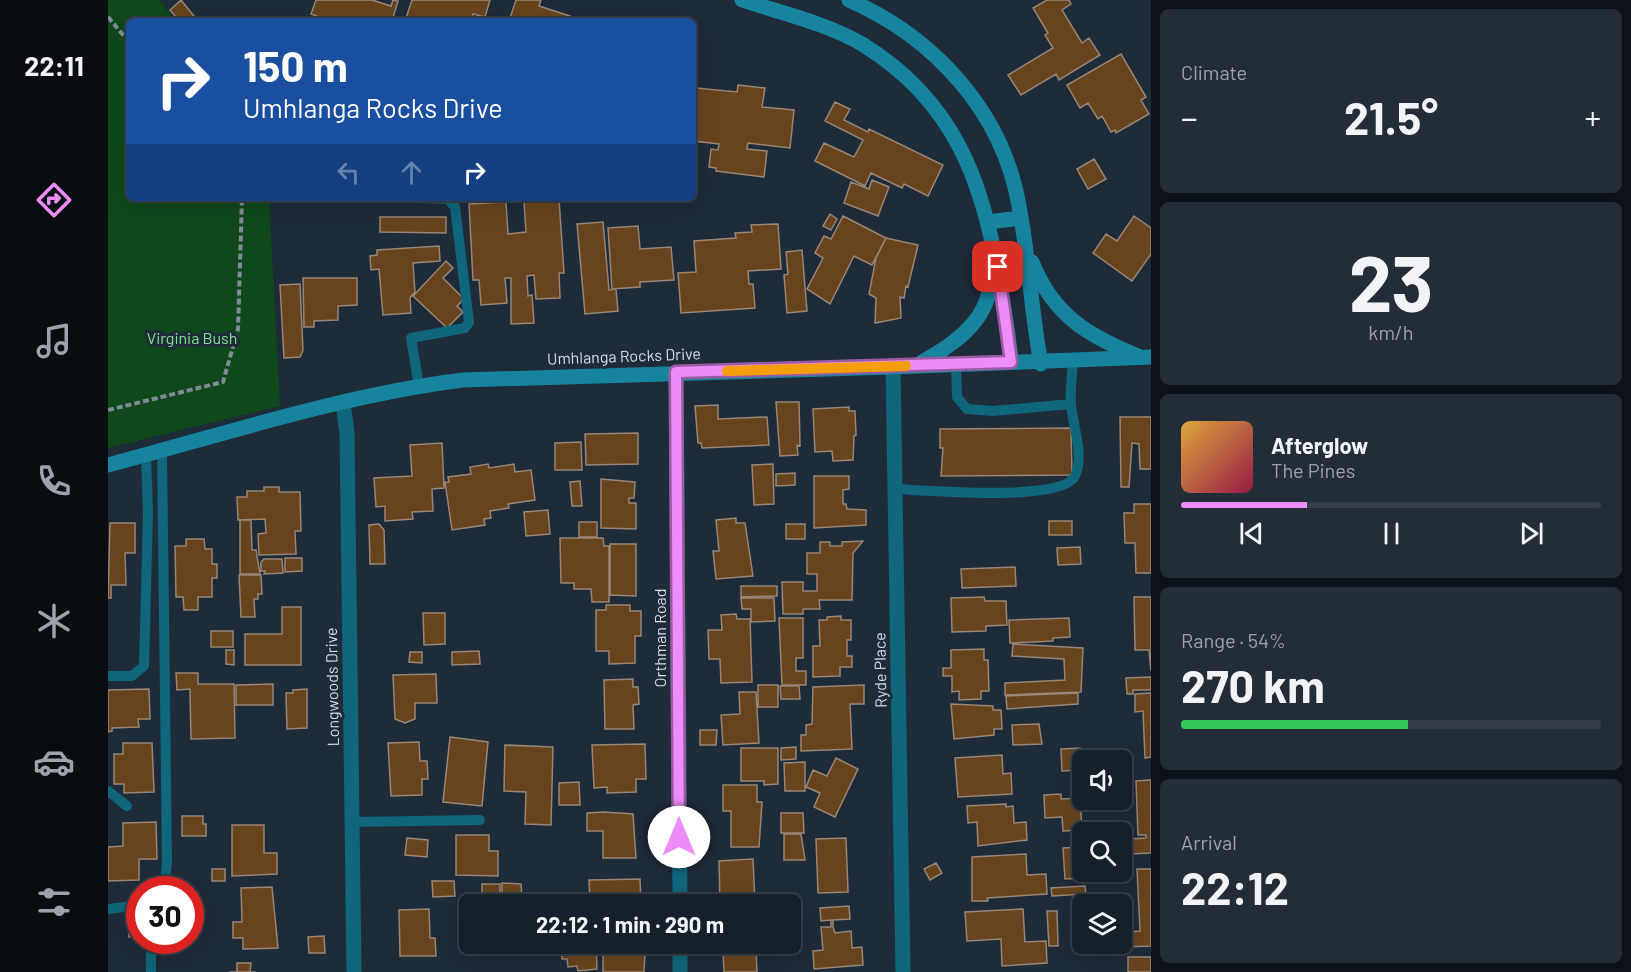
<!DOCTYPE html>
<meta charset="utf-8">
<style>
:root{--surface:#16202b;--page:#232d37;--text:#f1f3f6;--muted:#9ea3a9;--line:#353e47;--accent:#ee8cf9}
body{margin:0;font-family:Barlow,sans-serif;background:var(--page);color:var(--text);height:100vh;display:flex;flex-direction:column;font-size:22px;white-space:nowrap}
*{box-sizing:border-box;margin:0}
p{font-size:20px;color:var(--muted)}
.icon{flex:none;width:33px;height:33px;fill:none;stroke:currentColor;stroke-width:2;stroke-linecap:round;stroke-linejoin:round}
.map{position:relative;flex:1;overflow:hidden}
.details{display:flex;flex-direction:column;gap:9px;padding:9px;background:#0c1218;width:480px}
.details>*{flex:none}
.top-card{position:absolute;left:18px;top:18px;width:570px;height:183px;border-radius:9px;box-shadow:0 6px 24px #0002,0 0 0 2px var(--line);background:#1a4fa0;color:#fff;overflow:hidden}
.buttons{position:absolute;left:964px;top:750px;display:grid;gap:12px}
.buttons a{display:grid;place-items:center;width:60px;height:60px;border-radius:9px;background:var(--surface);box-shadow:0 6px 24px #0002,0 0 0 2px var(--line);font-size:30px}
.speed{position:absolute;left:18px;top:876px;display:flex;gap:12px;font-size:30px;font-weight:700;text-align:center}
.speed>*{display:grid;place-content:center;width:78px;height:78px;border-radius:50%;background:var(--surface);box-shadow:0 6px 24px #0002,0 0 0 2px var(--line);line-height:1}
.speed .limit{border:9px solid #d22;background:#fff;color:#111}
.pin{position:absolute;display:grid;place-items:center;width:51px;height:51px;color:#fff;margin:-26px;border-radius:12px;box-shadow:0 3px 9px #0006}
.me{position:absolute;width:66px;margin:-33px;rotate:0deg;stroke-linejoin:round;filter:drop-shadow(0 0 4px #0008)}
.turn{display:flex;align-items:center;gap:21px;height:126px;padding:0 18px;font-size:27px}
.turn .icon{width:78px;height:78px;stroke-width:2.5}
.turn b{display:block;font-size:42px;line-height:51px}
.lanes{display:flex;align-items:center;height:57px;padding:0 18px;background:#0003;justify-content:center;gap:30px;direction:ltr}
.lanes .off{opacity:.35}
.big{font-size:45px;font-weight:700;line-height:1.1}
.details .widget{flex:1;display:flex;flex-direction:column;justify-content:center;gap:9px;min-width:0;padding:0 21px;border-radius:9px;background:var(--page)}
.details .dial{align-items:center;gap:0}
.dial b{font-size:78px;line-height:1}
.song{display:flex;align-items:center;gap:18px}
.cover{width:72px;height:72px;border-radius:9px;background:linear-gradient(135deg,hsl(40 70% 55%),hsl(340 70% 35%))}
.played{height:6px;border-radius:3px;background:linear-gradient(90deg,var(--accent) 30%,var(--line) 30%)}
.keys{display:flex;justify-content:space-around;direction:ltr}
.heat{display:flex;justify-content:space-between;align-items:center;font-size:33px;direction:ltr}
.charge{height:9px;border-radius:4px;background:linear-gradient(90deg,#34c759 54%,var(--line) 0)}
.trip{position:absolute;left:351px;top:894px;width:342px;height:60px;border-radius:9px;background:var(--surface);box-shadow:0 6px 24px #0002,0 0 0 2px var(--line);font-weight:700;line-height:60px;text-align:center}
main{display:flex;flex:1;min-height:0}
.tab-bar{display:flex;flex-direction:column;width:108px;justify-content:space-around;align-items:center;background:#090d11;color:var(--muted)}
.tab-bar .icon{width:42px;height:42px}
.tab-bar .on{color:var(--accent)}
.tab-bar b{font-size:27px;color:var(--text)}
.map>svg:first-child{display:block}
.green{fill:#0f481b}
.building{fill:#68441e;stroke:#988677;stroke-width:1.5}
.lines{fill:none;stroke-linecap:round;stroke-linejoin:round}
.path{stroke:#818b97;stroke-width:4;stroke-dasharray:6 3;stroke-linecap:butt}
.lane{stroke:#10667b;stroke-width:10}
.street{stroke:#10667b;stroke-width:15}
.secondary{stroke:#17849f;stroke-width:15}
.route-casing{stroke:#9b5ba2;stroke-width:15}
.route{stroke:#ee8cf9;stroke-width:10}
.slow{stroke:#f59e0b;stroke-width:10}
.labels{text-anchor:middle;stroke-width:6;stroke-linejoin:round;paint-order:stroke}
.park-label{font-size:16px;fill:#82e48e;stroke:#1e2b39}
.street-label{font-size:16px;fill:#d6dee7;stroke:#1e2b39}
</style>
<main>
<nav class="tab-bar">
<b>22:11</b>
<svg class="icon on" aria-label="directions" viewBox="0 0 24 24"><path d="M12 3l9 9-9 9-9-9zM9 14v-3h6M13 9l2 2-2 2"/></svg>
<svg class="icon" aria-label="music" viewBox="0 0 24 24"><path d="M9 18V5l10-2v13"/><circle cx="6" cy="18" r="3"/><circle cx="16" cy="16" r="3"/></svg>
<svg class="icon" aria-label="phone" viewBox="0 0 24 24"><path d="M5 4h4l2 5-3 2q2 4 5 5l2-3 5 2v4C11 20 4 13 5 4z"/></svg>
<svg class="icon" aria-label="climate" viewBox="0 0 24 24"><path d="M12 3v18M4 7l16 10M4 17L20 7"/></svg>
<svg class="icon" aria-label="car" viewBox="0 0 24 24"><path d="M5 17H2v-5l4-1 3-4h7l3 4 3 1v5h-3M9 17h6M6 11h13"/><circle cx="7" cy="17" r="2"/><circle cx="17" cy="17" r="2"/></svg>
<svg class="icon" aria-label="filters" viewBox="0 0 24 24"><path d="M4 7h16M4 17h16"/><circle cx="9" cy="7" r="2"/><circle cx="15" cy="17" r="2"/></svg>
</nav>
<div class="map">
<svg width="1043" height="972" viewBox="0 0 1043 972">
<rect width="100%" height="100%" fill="#1e2b39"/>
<path class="green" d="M0 0H51L68 21H21V198H161L172 406 0 448Z"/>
<path class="building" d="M73 0 90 21H71L62 10Z
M208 0H264L283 6 285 0 290 1 284 21H222L203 14Z
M304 0H382L377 17 365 14 363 21H297Z
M408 0H433L431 6 462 16 460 21H401Z
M939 0H961L963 4 954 10 974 43 981 38 992 55 951 80 948 74 913 95 900 75 945 48 937 35 940 33 925 8Z
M1013 54 1038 97 1033 100 1041 114 1008 133 1007 130 1003 132 994 116 990 119 980 103 972 108 959 85Z
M630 85 657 88 654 107 686 110 682 148 640 143 639 149 659 151 656 177 608 171V168L601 167 603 149 610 150 611 144 585 141 589 88 629 92Z
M727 102 742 109 736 120 760 132 761 129 835 165 820 196 796 184 794 188 763 173 757 186 707 161 716 143 746 157 755 140 717 121Z
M986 159 998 179 980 189 969 169Z
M764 180 781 187 770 216 736 203 743 182 761 189Z
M451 199 456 273H451L452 298 428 299 426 275 419 276 420 296 424 295 426 323 403 324V278H397L399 303 373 305 371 280H365L361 204 398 202 400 234 418 232 416 202Z
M722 214 729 219 723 230 715 226Z
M735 216 778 238 764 265 746 256 722 304 699 289 715 258 707 253 716 236 723 239Z
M1026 216 1043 228V254L1024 281 985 253 998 234 1009 241Z
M272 217H338V233L272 232Z
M495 222 501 290 508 289 510 311 477 314 469 224Z
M670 224 673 269 640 271 641 284H645L647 308 573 313 570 273 588 272 586 241 628 238 627 233 644 232 643 225Z
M530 226 532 249 563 247 566 280 532 282V287L504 289 500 228Z
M778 238 810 245 800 287 798 286 796 298 792 297 793 318 767 323 768 298 761 294 768 258Z
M331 246 332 261 305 263 307 292 302 298 303 313 275 315 271 269 263 270 262 256 269 255V250Z
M694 250 699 311 679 313 676 275 680 274 678 252Z
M338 261 345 268 335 278 356 299 349 306 355 312 339 328 305 296Z
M195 278H249V305L230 306V320L206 321V327H196Z
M192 284 195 350 192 357 176 358 172 285Z
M668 402H691L692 446 689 445 690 455 672 456Z
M610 405V419L659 417 661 445 594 448 593 443H590L587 406Z
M741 407V411H747L748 435 746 436 745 460 725 461 724 451 707 452 705 409Z
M1012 417H1043V469H1032L1031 444 1024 443 1021 487H1013Z
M963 428 964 475 833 476 835 448H832V429Z
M530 433V464L478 465 477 434Z
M473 442 474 470H447V443Z
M334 443 336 488 324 489 325 511 304 512 305 519 277 521V506L268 507 266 478 304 476 302 445Z
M380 464 381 468 406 464 407 472 423 470 427 500 400 504 401 508 382 511 383 518 376 519 377 525 344 530 337 482H341L340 477 363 474 362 467Z
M665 464 666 504 646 505 644 465Z
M687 473V485L668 486V474Z
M706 476H741V489L735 490V504H738L739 509 758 510V525L706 528Z
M493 479 527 482 526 498H521V503H528V529L493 528Z
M472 481 474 506H464L462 482Z
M156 487H171V492H192L193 531H187L188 554 151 555 150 534 158 533 157 519 130 520 129 497H139V491H156Z
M1026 504H1043V573H1028L1027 543H1017L1016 513H1026Z
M440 510 442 534 418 536 416 512Z
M628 518V523H637L645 576 608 579 605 551H611L608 520Z
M132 520H143L144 550H148L152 574H132Z
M941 521H964V535H941Z
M471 522H489V537H471Z
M2 523H27V553H17L18 585H3V598H0Z
M271 524 276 530 277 564H262L261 525Z
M678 524H697V539H678Z
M452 538H495L496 546H501V602H484L483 589H466V583H453Z
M78 539H96L97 549H104V564H109V578H104V597H90V610H76L75 597H68L67 546H78Z
M755 541 745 553 744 600H711L712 609H695V614H675L674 582H695V591H709V574H699V553H712V542H722V546H734V542Z
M502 544H528V596L502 595Z
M972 547 973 564 950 565 949 548Z
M177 558H194V571L177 572Z
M156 559H174L175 573 156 574 157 571H153V562Z
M907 567 908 586 854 588 853 569Z
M131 575H153L154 594H150V599H146L147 617H133Z
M633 586H669V596L633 597Z
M876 597 877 601H898L899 625 878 626V631L844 632 843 598Z
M1026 597H1043V671L1041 650H1027Z
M633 598H666L667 621 643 622V609H634Z
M498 605H522V611H533V636H527V663L501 664V651H488V610H498Z
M174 607H193V665H137V634H174Z
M315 613H337V644L316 645Z
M628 614 629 619H642L644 682 613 683 612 659H601L600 630H614L613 615Z
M733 616V620H743V640H739V656H744V667H732V676L705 677V646H712L711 620H719V617Z
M671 618H695V658H688V671H698V685H674Z
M961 618 962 637 945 638V641L902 643 901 620Z
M103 631H125V647H103Z
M905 644 975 648 973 692 897 695V683L957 680 956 659 904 656Z
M876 649V660H880L881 691H873V699L851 700V691L844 692V676H835V668H843V650Z
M118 650H126V665L118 664Z
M371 651 372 664 344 665V652Z
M302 652H314V663L301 662Z
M68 673H90V684H126L127 738 83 739 82 689 69 690Z
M328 674 329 703H307V719L297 723 287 719 285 675Z
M1043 677V690H1025V694H1019L1018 678Z
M525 679V687H530L531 704 525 705 526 729H497L496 680Z
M165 684V705H128V685Z
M650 685H670V707H650Z
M756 685V704H742L744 749 693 751V735H698V725L704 724 705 687Z
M672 686H691L692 699H673Z
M41 689 42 719H30L31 727 4 728V731L0 732V690Z
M199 689V728L179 729 178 693H185V690Z
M631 692H648L651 743 615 745 613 715 632 714Z
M970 693V704L899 709 898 696Z
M1043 693V757L1037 758 1035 711 1027 712V694Z
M843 704 885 706V710H893L894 729H886V735L846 739Z
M931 724 934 744 905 745 904 725Z
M592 730H609L608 745H592Z
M342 737 380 742 374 806 335 802Z
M311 742 312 761H319L320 779H314V795L283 796 280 743Z
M15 743H44L46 792 16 793V784H6V754H15Z
M537 744 538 779H528V792L499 793V787L486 788 484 745Z
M397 745 445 747 443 825 417 824 418 792 396 791Z
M688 747V759L673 760V748Z
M633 748H670V784L656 785V781H633Z
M972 748 973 770 954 771 953 749Z
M894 755 895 774 903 773 904 794 850 797 847 758Z
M728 758 750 769 727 817 706 807 712 793 698 787 705 770 719 776Z
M697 762V791H677L676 763Z
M1043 780V853L1022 854 1021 839 1038 838V835H1030L1028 781Z
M471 782 472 805H451V783Z
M615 785H649V802H654L651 847H623V811H615Z
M953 794V799L972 798 974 830 955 831 954 817 937 818 936 795Z
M898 804V807L905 806 906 823 918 822 919 840 870 846 869 822 860 823 859 806Z
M496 812 525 814 528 858H495V831H479V813Z
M673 813H695L696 833H673Z
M74 816H95V824H98V836H74Z
M48 822 49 859H31V880L0 881V847L15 846V823Z
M124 825H156V853H169V874L124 876Z
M676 834H693L697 860H676Z
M348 835H381V851H390V876L348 875Z
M299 838 320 840 319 857 297 855Z
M738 838 740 892 710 893 708 839Z
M974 847 976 878 957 879 955 848Z
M918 854 919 875 938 874 939 894 879 898 880 901H864V857Z
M645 859 647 904H612L611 861Z
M828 863 834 873 822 880 816 869Z
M104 869H117V881H104Z
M1029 869H1043V946L1019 947 1018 932 1032 931Z
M532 879 533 904 482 901 481 880Z
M324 881H346L347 896 325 897Z
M394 883 413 884 414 897H394Z
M374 884H392V897H374Z
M977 886 978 894 944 896 943 888Z
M164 887 170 948 135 949V938H125V922H134L133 888Z
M741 906 742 919 725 920V927L727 933 743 931 744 948 754 947 755 965 706 969 705 951 715 950 713 927H723V920L713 921 712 908Z
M321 909 322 938H327L328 956H292L291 910Z
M915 909 917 942 938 941 939 963 894 966 893 939 859 941 857 912Z
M939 911H949L950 946H941Z
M20 916H32V937H21Z
M216 936 217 953H201L200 937Z
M488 944 489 969 470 971 469 966 460 967 459 959H454L453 947Z
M501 949H524V953H537L536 972H495V952H501Z
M648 949 649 972H616L615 951Z
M1020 957H1043V972H1020Z
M129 963H143L142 972H148H121H129Z"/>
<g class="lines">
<path class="path" d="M0 17 21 42
M0 410 115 382 130 329 134 198"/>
<path class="lane" d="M310 198 340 199 347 207 361 322 357 328 303 338 311 386
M848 363 849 397 859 409 885 411 963 404
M54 451 59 862 56 890
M787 489C815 490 954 503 967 476 977 454 964 425 963 403 962 389 964 375 965 362
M0 676H24L36 666 40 513 38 455
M0 791 19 806
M244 822 372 820
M0 909 32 905
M43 940V972"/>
<path class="street" d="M785 367 795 972
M568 372 572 904
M235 403 239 433 246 972
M572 944V972"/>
<path class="secondary" d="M634 0C673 13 718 23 754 44 847 101 876 183 892 285 896 311 901 336 903 362
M741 0C826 37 895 112 911 206 921 258 923 311 933 364
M880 222 913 218
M924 262C945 315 980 336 1030 356
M814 362C840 348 870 328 879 299 883 289 883 277 884 266
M0 465C117 434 235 395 355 380L785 367 1043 357"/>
</g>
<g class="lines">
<g class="route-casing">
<path id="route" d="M571 837 568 372 903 362 890 267"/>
</g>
<use href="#route" class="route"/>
<path class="slow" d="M619 371 798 366"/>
</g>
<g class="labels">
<g class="park-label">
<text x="84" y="344">Virginia Bush</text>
</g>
<g class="street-label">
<text transform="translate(516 356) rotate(-2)" y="6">Umhlanga Rocks Drive</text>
<text transform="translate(552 638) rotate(-90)" y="6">Orthman Road</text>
<text transform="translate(772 670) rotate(-91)" y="6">Ryde Place</text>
<text transform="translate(224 687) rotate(-91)" y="6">Longwoods Drive</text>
</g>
</g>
</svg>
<div class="buttons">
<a><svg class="icon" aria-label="sound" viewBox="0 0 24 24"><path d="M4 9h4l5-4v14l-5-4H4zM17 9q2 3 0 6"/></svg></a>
<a><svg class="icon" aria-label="search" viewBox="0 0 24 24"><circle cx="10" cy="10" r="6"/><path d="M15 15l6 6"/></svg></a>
<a><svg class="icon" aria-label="layers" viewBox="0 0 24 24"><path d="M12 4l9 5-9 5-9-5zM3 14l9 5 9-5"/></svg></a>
</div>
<div class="speed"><div class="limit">30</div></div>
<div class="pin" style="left:890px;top:267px;background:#d93025"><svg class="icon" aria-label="arrive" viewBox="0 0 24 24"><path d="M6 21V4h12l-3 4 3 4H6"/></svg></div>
<svg class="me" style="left:571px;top:837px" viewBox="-20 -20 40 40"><circle r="19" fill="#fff"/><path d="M0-13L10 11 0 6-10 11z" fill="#ee8cf9"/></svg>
<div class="trip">22:12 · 1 min · 290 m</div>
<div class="top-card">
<div class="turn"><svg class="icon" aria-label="right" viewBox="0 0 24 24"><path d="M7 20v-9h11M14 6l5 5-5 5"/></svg><div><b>150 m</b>Umhlanga Rocks Drive</div></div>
<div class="lanes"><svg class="icon off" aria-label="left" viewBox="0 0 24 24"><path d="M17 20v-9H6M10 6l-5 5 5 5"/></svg><svg class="icon off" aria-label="ahead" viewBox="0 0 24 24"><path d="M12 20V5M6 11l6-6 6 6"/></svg><svg class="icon" aria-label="right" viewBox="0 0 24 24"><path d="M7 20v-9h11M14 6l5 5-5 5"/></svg></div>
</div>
</div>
<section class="details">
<div class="widget"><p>Climate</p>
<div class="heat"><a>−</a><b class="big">21.5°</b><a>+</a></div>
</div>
<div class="widget dial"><b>23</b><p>km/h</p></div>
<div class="widget">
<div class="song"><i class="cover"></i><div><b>Afterglow</b><p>The Pines</p></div></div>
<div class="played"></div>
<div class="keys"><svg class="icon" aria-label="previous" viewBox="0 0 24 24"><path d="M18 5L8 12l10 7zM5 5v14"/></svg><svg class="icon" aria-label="pause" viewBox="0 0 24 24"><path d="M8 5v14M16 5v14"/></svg><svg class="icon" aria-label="next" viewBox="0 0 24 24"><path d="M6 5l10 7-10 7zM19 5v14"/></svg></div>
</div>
<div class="widget"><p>Range · 54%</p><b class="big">270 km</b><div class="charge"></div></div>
<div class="widget"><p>Arrival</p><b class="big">22:12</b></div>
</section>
</main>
